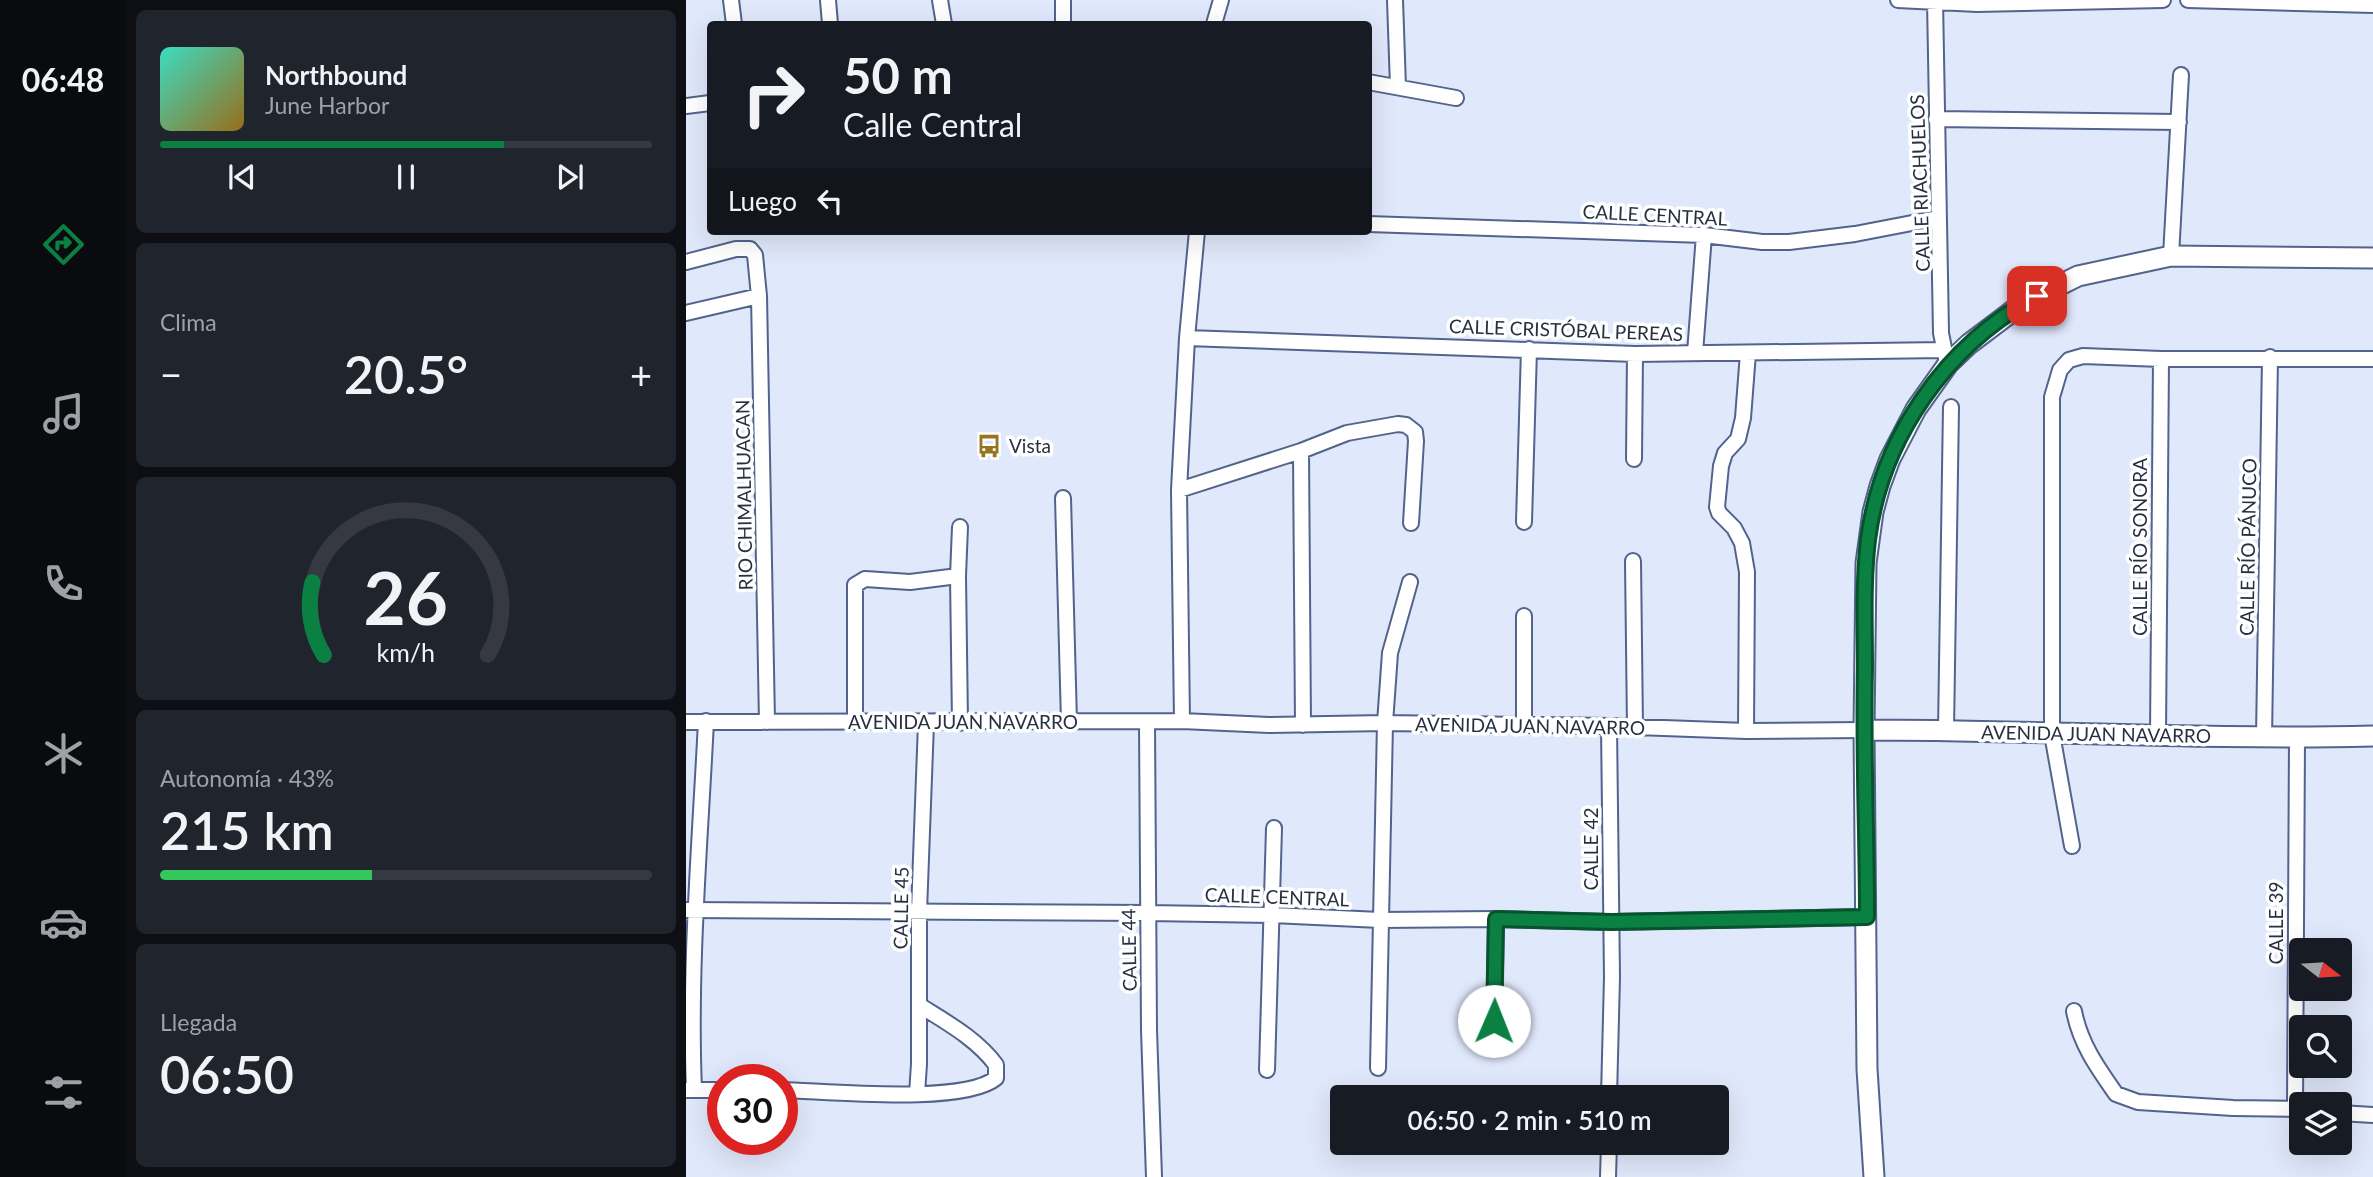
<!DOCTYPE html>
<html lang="es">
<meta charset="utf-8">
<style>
:root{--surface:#171b24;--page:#20242c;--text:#f1f3f6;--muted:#9ea1a6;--line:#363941;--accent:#0b8043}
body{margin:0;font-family:Lato,sans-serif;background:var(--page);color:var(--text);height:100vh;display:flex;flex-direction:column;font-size:26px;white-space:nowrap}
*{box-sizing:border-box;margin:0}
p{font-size:23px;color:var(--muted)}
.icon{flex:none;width:38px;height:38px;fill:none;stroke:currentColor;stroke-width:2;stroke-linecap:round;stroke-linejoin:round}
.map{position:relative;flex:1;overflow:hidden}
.drawer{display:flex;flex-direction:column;gap:10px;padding:10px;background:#0d0f14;width:560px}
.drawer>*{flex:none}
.guide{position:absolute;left:21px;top:21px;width:665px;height:214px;border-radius:7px;box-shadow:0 7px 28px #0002;background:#171b24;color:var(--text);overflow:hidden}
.needle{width:46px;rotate:107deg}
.tools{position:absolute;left:1603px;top:938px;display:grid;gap:14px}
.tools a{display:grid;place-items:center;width:63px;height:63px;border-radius:7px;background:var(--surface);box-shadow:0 7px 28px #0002;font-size:35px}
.speed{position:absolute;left:21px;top:1064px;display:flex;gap:14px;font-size:35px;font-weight:700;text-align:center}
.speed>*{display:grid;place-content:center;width:91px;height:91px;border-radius:50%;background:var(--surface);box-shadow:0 7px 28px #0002;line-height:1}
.speed .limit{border:10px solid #d22;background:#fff;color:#111}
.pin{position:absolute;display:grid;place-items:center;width:60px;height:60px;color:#fff;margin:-30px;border-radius:14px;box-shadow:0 4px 10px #0006}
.me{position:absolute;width:77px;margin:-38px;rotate:1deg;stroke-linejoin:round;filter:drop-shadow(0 0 5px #0008)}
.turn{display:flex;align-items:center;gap:24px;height:147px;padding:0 21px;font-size:32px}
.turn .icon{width:91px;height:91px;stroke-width:2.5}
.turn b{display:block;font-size:49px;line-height:60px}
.then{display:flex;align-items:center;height:66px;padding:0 21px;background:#0003;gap:14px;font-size:26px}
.big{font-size:52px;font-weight:600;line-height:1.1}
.drawer .widget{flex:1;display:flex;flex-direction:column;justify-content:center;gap:10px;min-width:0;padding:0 24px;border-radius:10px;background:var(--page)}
.drawer .dial{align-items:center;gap:0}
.dial svg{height:182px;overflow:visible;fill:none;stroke:var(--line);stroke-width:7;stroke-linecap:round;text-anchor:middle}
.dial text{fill:var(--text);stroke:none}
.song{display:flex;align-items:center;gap:21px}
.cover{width:84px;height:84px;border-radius:10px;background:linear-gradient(135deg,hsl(170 70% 55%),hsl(40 70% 35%))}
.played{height:7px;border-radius:4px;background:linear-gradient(90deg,var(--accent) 70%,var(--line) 70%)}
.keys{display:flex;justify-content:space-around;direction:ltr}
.heat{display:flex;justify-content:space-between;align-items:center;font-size:38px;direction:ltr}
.charge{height:10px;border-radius:5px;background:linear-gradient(90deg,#34c759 43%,var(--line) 0)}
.trip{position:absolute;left:644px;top:1085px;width:399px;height:70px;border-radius:7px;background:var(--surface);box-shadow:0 7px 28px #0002;font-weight:600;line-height:70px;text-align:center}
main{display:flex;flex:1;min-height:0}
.dock{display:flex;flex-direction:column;width:126px;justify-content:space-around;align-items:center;background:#090b0e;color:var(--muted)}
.dock .icon{width:49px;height:49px}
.dock .on{color:var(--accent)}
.dock b{font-size:32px;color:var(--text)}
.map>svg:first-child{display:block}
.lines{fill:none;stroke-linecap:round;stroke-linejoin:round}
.minor-casing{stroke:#52638c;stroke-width:18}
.secondary-casing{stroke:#52638c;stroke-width:23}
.minor{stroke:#fff;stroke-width:14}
.secondary{stroke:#fff;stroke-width:19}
.route-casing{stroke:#07532c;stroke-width:18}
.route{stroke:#0b8043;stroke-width:12}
.labels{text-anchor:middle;stroke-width:7;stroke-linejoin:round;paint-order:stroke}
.street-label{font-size:19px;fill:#272f41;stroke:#fff}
.poi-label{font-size:19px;fill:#272f41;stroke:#fff;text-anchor:start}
</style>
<main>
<nav class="dock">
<b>06:48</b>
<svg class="icon on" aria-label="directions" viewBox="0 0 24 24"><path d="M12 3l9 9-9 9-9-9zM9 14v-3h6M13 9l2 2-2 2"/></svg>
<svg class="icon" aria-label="music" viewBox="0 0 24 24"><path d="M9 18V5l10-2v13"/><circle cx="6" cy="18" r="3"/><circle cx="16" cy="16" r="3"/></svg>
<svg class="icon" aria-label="phone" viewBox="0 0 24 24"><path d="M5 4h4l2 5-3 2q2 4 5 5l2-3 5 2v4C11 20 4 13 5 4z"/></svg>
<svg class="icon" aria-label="climate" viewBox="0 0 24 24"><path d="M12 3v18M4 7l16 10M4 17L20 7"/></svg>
<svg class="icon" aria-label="car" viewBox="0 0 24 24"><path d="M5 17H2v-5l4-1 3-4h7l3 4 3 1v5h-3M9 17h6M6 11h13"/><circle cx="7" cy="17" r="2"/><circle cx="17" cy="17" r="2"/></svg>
<svg class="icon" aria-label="filters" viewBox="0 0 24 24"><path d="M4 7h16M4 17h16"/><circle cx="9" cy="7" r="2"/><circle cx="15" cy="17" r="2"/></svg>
</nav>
<section class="drawer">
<div class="widget">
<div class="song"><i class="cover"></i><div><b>Northbound</b><p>June Harbor</p></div></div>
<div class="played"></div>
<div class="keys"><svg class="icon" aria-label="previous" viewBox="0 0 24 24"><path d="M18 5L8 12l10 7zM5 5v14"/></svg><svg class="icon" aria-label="pause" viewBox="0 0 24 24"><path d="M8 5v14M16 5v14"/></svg><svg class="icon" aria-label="next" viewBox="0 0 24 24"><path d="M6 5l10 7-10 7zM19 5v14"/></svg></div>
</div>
<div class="widget"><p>Clima</p>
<div class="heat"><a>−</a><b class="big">20.5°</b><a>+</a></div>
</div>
<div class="widget dial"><svg viewBox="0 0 100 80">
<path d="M14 69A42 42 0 1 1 86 69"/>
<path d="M14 69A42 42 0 0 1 9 37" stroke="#0b8043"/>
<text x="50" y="56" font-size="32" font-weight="700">26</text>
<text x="50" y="72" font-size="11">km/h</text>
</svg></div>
<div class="widget"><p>Autonomía · 43%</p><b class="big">215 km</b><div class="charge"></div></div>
<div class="widget"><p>Llegada</p><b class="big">06:50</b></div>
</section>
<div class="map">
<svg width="1687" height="1177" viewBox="0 0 1687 1177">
<rect width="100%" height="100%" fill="#e0e8fb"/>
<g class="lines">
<g class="minor-casing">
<path id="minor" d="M45 0 48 24
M142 0 144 24
M254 0 258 24
M377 0V24
M709 0 712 87
M1212 0 1291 4 1477 0
M1249 0 1255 333 1260 358
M1502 0 1687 5
M528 24 535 0
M682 82 770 98
M0 106 24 103
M1250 119 1493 122
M682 224 1018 235 1076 242H1103L1169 234 1252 218
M1485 256 1495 75
M0 262 50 249H64L69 255 73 296 81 722
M0 313 73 296
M501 338 949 354 1258 350
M1009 353 1018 235
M615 451 617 725
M948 459 949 354
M493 490 615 451 661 433 712 424 720 425 729 432 730 441 725 523
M377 498 383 722
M838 522 843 349
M274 527 272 576 274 723
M947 561 949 728
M496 721 493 490 501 338 511 231
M0 722 496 721 583 725 699 723 923 726 1060 731 1178 730
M169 722V585L179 579 224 582 272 576
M461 722 463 1030 468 1177
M838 725V616
M1260 730 1265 407
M1060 731 1061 572 1056 543 1048 528 1033 513 1031 507 1035 466 1039 453 1052 439 1057 418 1062 353
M1472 736 1475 359
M1578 738 1584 357
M1386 846 1366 734V397L1374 370 1383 360 1397 356 1475 359H1687
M0 910 462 913 586 915 694 920 810 919 925 922 1181 917
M1388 1011C1394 1043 1411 1067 1430 1094L1452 1102 1547 1108 1615 1109
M808 1046 810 919
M692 1068 699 723 704 653 724 582
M581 1070 588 828
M1 1090H37
M8 1090C3 967 14 844 20 721
M96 1090C141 1091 278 1105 310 1078V1065C291 1039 260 1022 233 1005
M231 1094 233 1064V912L240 723
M923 1097 926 977 923 726
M1609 1108 1611 738
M1654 1113 1687 1115
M922 1177 923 1143"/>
</g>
<g class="secondary-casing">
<path id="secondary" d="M1178 730C1348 730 1517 740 1687 736
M1188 1177 1181 1069 1178 730 1180 563 1187 512 1194 486 1204 459 1230 409 1262 364 1283 344 1336 304 1392 276 1485 256 1687 258"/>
</g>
<use href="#minor" class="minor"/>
<use href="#secondary" class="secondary"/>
</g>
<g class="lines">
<g class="route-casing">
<path id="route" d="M808 1021 810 919 925 922 1181 917C1181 834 1177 751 1179 667 1179 625 1177 582 1182 540 1195 438 1260 345 1351 296"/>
</g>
<use href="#route" class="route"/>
</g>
<defs>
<g id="bus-bare" transform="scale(1.89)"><path d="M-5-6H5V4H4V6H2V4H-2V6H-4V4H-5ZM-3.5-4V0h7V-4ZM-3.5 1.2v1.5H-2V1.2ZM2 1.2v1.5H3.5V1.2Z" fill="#97751e" stroke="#fff" stroke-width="2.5" paint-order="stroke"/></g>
</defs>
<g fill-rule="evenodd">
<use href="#bus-bare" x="303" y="446"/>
</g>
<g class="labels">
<g class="street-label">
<text transform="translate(1234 183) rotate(-92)" y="7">CALLE RIACHUELOS</text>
<text transform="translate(969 215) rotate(3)" y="7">CALLE CENTRAL</text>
<text transform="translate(880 330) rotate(2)" y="7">CALLE CRISTÓBAL PEREAS</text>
<text transform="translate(58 495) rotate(-91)" y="7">RIO CHIMALHUACAN</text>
<text transform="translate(1454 547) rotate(-90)" y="7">CALLE RÍO SONORA</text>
<text transform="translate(1562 547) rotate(-89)" y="7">CALLE RÍO PÁNUCO</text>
<text x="277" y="729">AVENIDA JUAN NAVARRO</text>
<text transform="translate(844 726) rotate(1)" y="7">AVENIDA JUAN NAVARRO</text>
<text transform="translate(1410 734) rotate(1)" y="7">AVENIDA JUAN NAVARRO</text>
<text transform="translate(905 849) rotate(-90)" y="7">CALLE 42</text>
<text transform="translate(591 897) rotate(2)" y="7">CALLE CENTRAL</text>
<text transform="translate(215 908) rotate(-89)" y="7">CALLE 45</text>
<text transform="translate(1590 923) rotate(-90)" y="7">CALLE 39</text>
<text transform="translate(443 950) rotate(-91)" y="7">CALLE 44</text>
</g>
<g class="poi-label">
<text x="323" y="453">Vista</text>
</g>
</g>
</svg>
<div class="tools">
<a><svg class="needle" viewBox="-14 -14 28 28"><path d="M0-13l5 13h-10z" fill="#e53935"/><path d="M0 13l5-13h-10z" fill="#9ea1a6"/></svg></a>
<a><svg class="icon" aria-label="search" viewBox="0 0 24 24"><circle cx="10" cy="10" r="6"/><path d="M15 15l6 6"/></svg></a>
<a><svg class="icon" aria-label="layers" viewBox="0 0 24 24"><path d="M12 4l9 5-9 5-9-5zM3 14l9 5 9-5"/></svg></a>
</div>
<div class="speed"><div class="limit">30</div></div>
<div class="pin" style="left:1351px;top:296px;background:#d93025"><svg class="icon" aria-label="arrive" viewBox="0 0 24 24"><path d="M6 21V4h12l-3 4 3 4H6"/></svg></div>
<svg class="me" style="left:808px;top:1021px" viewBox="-20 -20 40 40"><circle r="19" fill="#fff"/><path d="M0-13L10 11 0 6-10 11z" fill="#0b8043"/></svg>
<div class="trip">06:50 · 2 min · 510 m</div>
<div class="guide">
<div class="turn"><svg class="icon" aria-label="right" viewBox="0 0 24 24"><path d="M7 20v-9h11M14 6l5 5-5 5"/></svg><div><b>50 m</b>Calle Central</div></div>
<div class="then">Luego<svg class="icon" aria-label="left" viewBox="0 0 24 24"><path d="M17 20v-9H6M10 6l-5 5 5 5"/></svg></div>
</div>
</div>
</main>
